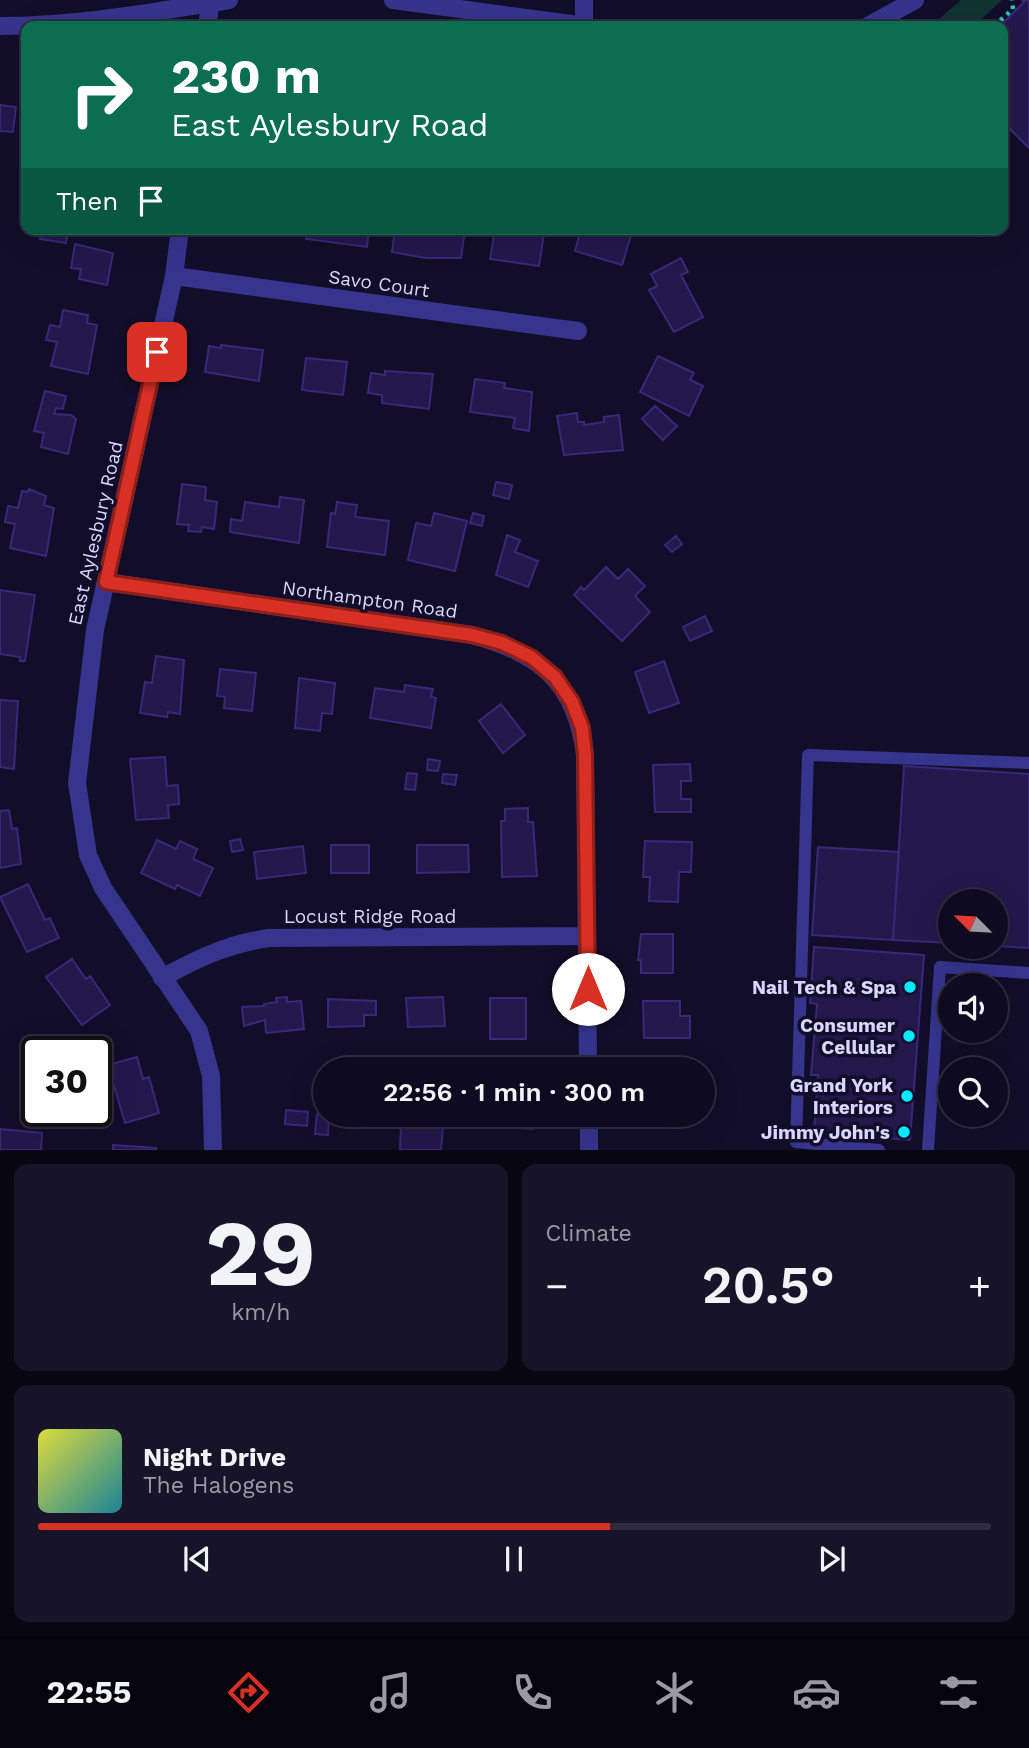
<!DOCTYPE html>
<meta charset="utf-8">
<style>
:root{--surface:#0e0a1f;--page:#171328;--text:#f1f3f6;--muted:#9b9aa4;--line:#2e2b3d;--accent:#d93025}
body{margin:0;font-family:"Work Sans",sans-serif;background:var(--page);color:var(--text);height:100vh;display:flex;flex-direction:column;font-size:26px;white-space:nowrap}
*{box-sizing:border-box;margin:0}
p{font-size:23px;color:var(--muted)}
.icon{flex:none;width:38px;height:38px;fill:none;stroke:currentColor;stroke-width:2;stroke-linecap:round;stroke-linejoin:round}
.map{position:relative;height:1150px;overflow:hidden}
.drawer{display:flex;flex-direction:column;gap:14px;padding:14px;background:#080611;flex:1}
.drawer>*{flex:none}
.banner{position:absolute;left:21px;top:21px;width:987px;height:214px;border-radius:14px;box-shadow:0 7px 28px #0002,0 0 0 2px var(--line);background:#0b6e4f;color:#fff;overflow:hidden}
.needle{width:46px;rotate:294deg}
.fabs{position:absolute;left:938px;top:889px;display:grid;gap:14px}
.fabs a{display:grid;place-items:center;width:70px;height:70px;border-radius:50%;background:var(--surface);box-shadow:0 7px 28px #0002,0 0 0 2px var(--line);font-size:35px}
.speed{position:absolute;left:21px;top:1036px;display:flex;gap:14px;font-size:35px;font-weight:700;text-align:center}
.speed>*{display:grid;place-content:center;width:91px;height:91px;border-radius:50%;background:var(--surface);box-shadow:0 7px 28px #0002,0 0 0 2px var(--line);line-height:1}
.speed .limit{border:4px solid #111;border-radius:10px;background:#fff;color:#111}
.pin{position:absolute;display:grid;place-items:center;width:60px;height:60px;color:#fff;margin:-30px;border-radius:14px;box-shadow:0 4px 10px #0006}
.me{position:absolute;width:77px;margin:-38px;rotate:0deg;stroke-linejoin:round;filter:drop-shadow(0 0 5px #0008)}
.turn{display:flex;align-items:center;gap:24px;height:147px;padding:0 35px;font-size:32px}
.turn .icon{width:91px;height:91px;stroke-width:2.5}
.turn b{display:block;font-size:49px;line-height:60px}
.then{display:flex;align-items:center;height:66px;padding:0 35px;background:#0003;gap:14px;font-size:26px}
.big{font-size:52px;font-weight:600;line-height:1.1}
.drawer .widget{flex:1;display:flex;flex-direction:column;justify-content:center;gap:10px;min-width:0;padding:0 24px;border-radius:14px;background:var(--page)}
.drawer .dial{align-items:center;gap:0}
.dial b{font-size:91px;line-height:1}
.song{display:flex;align-items:center;gap:21px}
.cover{width:84px;height:84px;border-radius:10px;background:linear-gradient(135deg,hsl(60 70% 55%),hsl(190 70% 35%))}
.played{height:7px;border-radius:4px;background:linear-gradient(90deg,var(--accent) 60%,var(--line) 60%)}
.keys{display:flex;justify-content:space-around;direction:ltr}
.heat{display:flex;justify-content:space-between;align-items:center;font-size:38px;direction:ltr}
.drawer .tiles{flex:1;display:grid;gap:14px;grid-template-columns:1fr 1fr}
.widget:last-child{grid-column:span 2}
.trip{position:absolute;left:313px;top:1057px;width:402px;height:70px;border-radius:35px;background:var(--surface);box-shadow:0 7px 28px #0002,0 0 0 2px var(--line);font-weight:600;line-height:70px;text-align:center}
.dock{display:flex;height:112px;justify-content:space-around;align-items:center;background:#06040c;color:var(--muted)}
.dock .icon{width:49px;height:49px}
.dock .active{color:var(--accent)}
.dock b{font-size:32px;color:var(--text)}
.map>svg:first-child{display:block}
.green{fill:#103432}
.building{fill:#22184c;stroke:#37287a;stroke-width:2}
.lines{fill:none;stroke-linecap:round;stroke-linejoin:round}
.path{stroke:#24c5b9;stroke-width:4.5;stroke-dasharray:3.5 5;stroke-linecap:butt}
.service{stroke:#36348d;stroke-width:12}
.minor{stroke:#36348d;stroke-width:18}
.route-casing{stroke:#8d1f18;stroke-width:18}
.route{stroke:#d93025;stroke-width:12}
.poi-dot{fill:#02eaff;stroke:#120e29;stroke-width:2.5}
.labels{text-anchor:middle;stroke-width:7;stroke-linejoin:round;paint-order:stroke}
.street-label{font-size:19px;fill:#dad6ff;stroke:#120e29}
.poi-label{font-size:19px;font-weight:bold;fill:#dad6ff;stroke:#120e29;text-anchor:end}
</style>
<div class="map">
<svg width="1029" height="1150" viewBox="0 0 1029 1150">
<rect width="100%" height="100%" fill="#120e29"/>
<path class="green" d="M961 0H1002L974 26H931Z"/>
<path class="building" d="M1022 0H1029V148L1003 122V26H1000L1024 2Z
M0 105 16 107 13 132 0 131Z
M42 229H68L66 243 40 239Z
M243 229H277L276 235Z
M308 229H369L367 247 306 239Z
M395 229 465 230 461 258H426L392 252Z
M495 229 544 234 539 266 490 259Z
M581 229H633L622 265 575 251Z
M75 244 113 253 107 285 79 279 81 269 71 268Z
M681 258 688 272 681 275 703 317 674 332 649 290 657 286 651 274Z
M63 310 88 315 87 323 97 325 88 374 51 366 57 342 46 340 50 325 60 327Z
M221 345 263 350 259 381 205 372 209 346 221 348Z
M658 356 694 373 690 380 703 386 689 416 640 392Z
M306 358 347 362 343 395 302 390Z
M385 371 433 374 429 409 382 403V395L368 393 371 373 385 375Z
M475 379 505 383 504 388 532 392 529 431 513 428 515 418 470 412Z
M45 391 66 396 63 409 56 408 54 414 71 415 76 419 68 454 41 447 44 433 34 431Z
M655 406 677 426 663 440 642 419Z
M577 413 578 422H584V425L604 422V417L619 415 623 450 564 455 557 416Z
M496 482 512 485 509 499 493 495Z
M182 484 206 487 205 500 217 502 214 529 202 527 201 532 188 531 189 525 177 524Z
M29 489 46 496 44 505 54 508 46 556 10 548 15 524 5 522 8 506 18 508 22 491 28 492Z
M280 497 304 500 299 543 230 532 231 519 242 521 245 502 279 507Z
M337 502 357 505 355 517 389 521 385 555 327 547 331 513 335 514Z
M434 513 467 521 455 571 408 560 416 523 431 526Z
M473 513 484 516 482 526 470 523Z
M507 535 520 540 515 552 538 561 528 587 496 575Z
M676 536 682 544 672 552 665 545Z
M606 567 618 579 628 569 645 586 635 596 650 612 622 641 574 595 581 587 584 590Z
M0 590 35 595 25 661H20V657L0 654Z
M705 616 712 631 690 641 683 627Z
M156 656 184 660 180 714 168 712 167 717 140 713 145 682 152 683Z
M664 661 679 703 649 713 635 672Z
M220 669 256 673 252 711 224 708 225 697 217 696Z
M299 678 335 683 332 714 322 713 320 731 295 728Z
M405 685 433 689 431 697 436 698 431 728 370 718 375 688 404 692Z
M0 700 18 701 14 769 0 767Z
M501 704 525 735 503 753 479 721Z
M165 757 167 786 178 785 179 804 168 805 169 818 136 820 130 759Z
M428 759 440 761 438 771 427 770Z
M690 764 691 781H681V799H691V812H655L653 765Z
M904 766 1029 774V948L996 946V901H950V943L893 940Z
M407 773 417 774 415 790 405 789Z
M443 774 457 775 455 785 442 783Z
M528 808V822H533L537 876 502 877 501 821H505V809Z
M9 810 12 829 17 828 21 864 0 868V811Z
M240 839 243 850 232 852 230 841Z
M157 840 176 849 180 841 197 849 193 859 213 868 200 896 177 885 175 889 141 873Z
M645 841 692 842 691 872H679L678 902 649 901 650 877H643Z
M331 845H369V873H331Z
M417 845H468L469 872 417 873Z
M303 846 306 873 257 879 254 852Z
M818 847 899 852 893 940 812 935Z
M28 884 45 920 50 918 59 938 27 952 0 897Z
M641 934H673V973H641V960H638Z
M814 947 924 955 910 1140 814 1133 818 1075H811L817 1004 810 1003Z
M72 959 86 979 90 976 110 1005 82 1025 46 977Z
M287 997V1002L301 1001 304 1029 266 1033 265 1020 244 1026 242 1007 264 1006V1004L277 1002 276 998Z
M443 997 445 1026 408 1027 406 998Z
M490 998H526V1039H490Z
M328 999 376 1001V1015H364V1026L328 1027Z
M643 1001H680V1016H690V1038H644Z
M137 1057 143 1079 149 1077 159 1113 125 1123 108 1065Z
M691 1064V1069H644L643 1065Z
M286 1110 308 1112 307 1126 285 1124Z
M317 1114 329 1115 328 1135 315 1134Z
M507 1115H534L533 1129 506 1127Z
M401 1124 443 1127 441 1150H400Z
M0 1129 42 1133 41 1150H0Z
M113 1145 156 1148V1150H113Z"/>
<g class="lines">
<path class="path" d="M994 26 1013 9 1012 0"/>
<path class="service" d="M879 1150 796 1142 808 755 1029 763
M928 1150 940 967 1029 973"/>
<path class="minor" d="M393 0 586 26
M584 0V26
M0 26C78 26 153 12 229 0
M207 26 211 0
M868 26 915 0
M180 229 174 276 95 630 77 783 88 855 103 888 199 1031 211 1076 213 1150
M174 276 578 331
M106 582 472 635C540 653 576 683 585 755L588 1069
M162 978C198 958 228 944 269 938L587 936
M589 1115V1150"/>
</g>
<g class="lines">
<g class="route-casing">
<path id="route" d="M157 352 106 582 472 635 502 643 531 657 555 677 572 702 582 728 585 755 588 989"/>
</g>
<use href="#route" class="route"/>
</g>
<g class="poi-dot">
<circle cx="910" cy="987" r="7"/>
<circle cx="909" cy="1036" r="7"/>
<circle cx="907" cy="1096" r="7"/>
<circle cx="904" cy="1132" r="7"/>
</g>
<g class="labels">
<g class="street-label">
<text transform="translate(379 283) rotate(8)" y="7">Savo Court</text>
<text transform="translate(95 533) rotate(-77)" y="7">East Aylesbury Road</text>
<text transform="translate(370 599) rotate(8)" y="7">Northampton Road</text>
<text x="370" y="923">Locust Ridge Road</text>
</g>
<g class="poi-label">
<text x="896" y="994">Nail Tech &amp; Spa</text>
<text x="895" y="1032">Consumer<tspan x="895" dy="22">Cellular</tspan></text>
<text x="893" y="1092">Grand York<tspan x="893" dy="22">Interiors</tspan></text>
<text x="890" y="1139">Jimmy John's</text>
</g>
</g>
</svg>
<div class="fabs">
<a><svg class="needle" viewBox="-14 -14 28 28"><path d="M0-13l5 13h-10z" fill="#e53935"/><path d="M0 13l5-13h-10z" fill="#9b9aa4"/></svg></a>
<a><svg class="icon" aria-label="sound" viewBox="0 0 24 24"><path d="M4 9h4l5-4v14l-5-4H4zM17 9q2 3 0 6"/></svg></a>
<a><svg class="icon" aria-label="search" viewBox="0 0 24 24"><circle cx="10" cy="10" r="6"/><path d="M15 15l6 6"/></svg></a>
</div>
<div class="speed"><div class="limit">30</div></div>
<div class="pin" style="left:157px;top:352px;background:#d93025"><svg class="icon" aria-label="arrive" viewBox="0 0 24 24"><path d="M6 21V4h12l-3 4 3 4H6"/></svg></div>
<svg class="me" style="left:588px;top:989px" viewBox="-20 -20 40 40"><circle r="19" fill="#fff"/><path d="M0-13L10 11 0 6-10 11z" fill="#d93025"/></svg>
<div class="trip">22:56 · 1 min · 300 m</div>
<div class="banner">
<div class="turn"><svg class="icon" aria-label="right" viewBox="0 0 24 24"><path d="M7 20v-9h11M14 6l5 5-5 5"/></svg><div><b>230 m</b>East Aylesbury Road</div></div>
<div class="then">Then<svg class="icon" aria-label="arrive" viewBox="0 0 24 24"><path d="M6 21V4h12l-3 4 3 4H6"/></svg></div>
</div>
</div>
<section class="drawer">
<div class="tiles">
<div class="widget dial"><b>29</b><p>km/h</p></div>
<div class="widget"><p>Climate</p>
<div class="heat"><a>−</a><b class="big">20.5°</b><a>+</a></div>
</div>
<div class="widget">
<div class="song"><i class="cover"></i><div><b>Night Drive</b><p>The Halogens</p></div></div>
<div class="played"></div>
<div class="keys"><svg class="icon" aria-label="previous" viewBox="0 0 24 24"><path d="M18 5L8 12l10 7zM5 5v14"/></svg><svg class="icon" aria-label="pause" viewBox="0 0 24 24"><path d="M8 5v14M16 5v14"/></svg><svg class="icon" aria-label="next" viewBox="0 0 24 24"><path d="M6 5l10 7-10 7zM19 5v14"/></svg></div>
</div>
</div>
</section>
<nav class="dock">
<b>22:55</b>
<svg class="icon active" aria-label="directions" viewBox="0 0 24 24"><path d="M12 3l9 9-9 9-9-9zM9 14v-3h6M13 9l2 2-2 2"/></svg>
<svg class="icon" aria-label="music" viewBox="0 0 24 24"><path d="M9 18V5l10-2v13"/><circle cx="6" cy="18" r="3"/><circle cx="16" cy="16" r="3"/></svg>
<svg class="icon" aria-label="phone" viewBox="0 0 24 24"><path d="M5 4h4l2 5-3 2q2 4 5 5l2-3 5 2v4C11 20 4 13 5 4z"/></svg>
<svg class="icon" aria-label="climate" viewBox="0 0 24 24"><path d="M12 3v18M4 7l16 10M4 17L20 7"/></svg>
<svg class="icon" aria-label="car" viewBox="0 0 24 24"><path d="M5 17H2v-5l4-1 3-4h7l3 4 3 1v5h-3M9 17h6M6 11h13"/><circle cx="7" cy="17" r="2"/><circle cx="17" cy="17" r="2"/></svg>
<svg class="icon" aria-label="filters" viewBox="0 0 24 24"><path d="M4 7h16M4 17h16"/><circle cx="9" cy="7" r="2"/><circle cx="15" cy="17" r="2"/></svg>
</nav>
